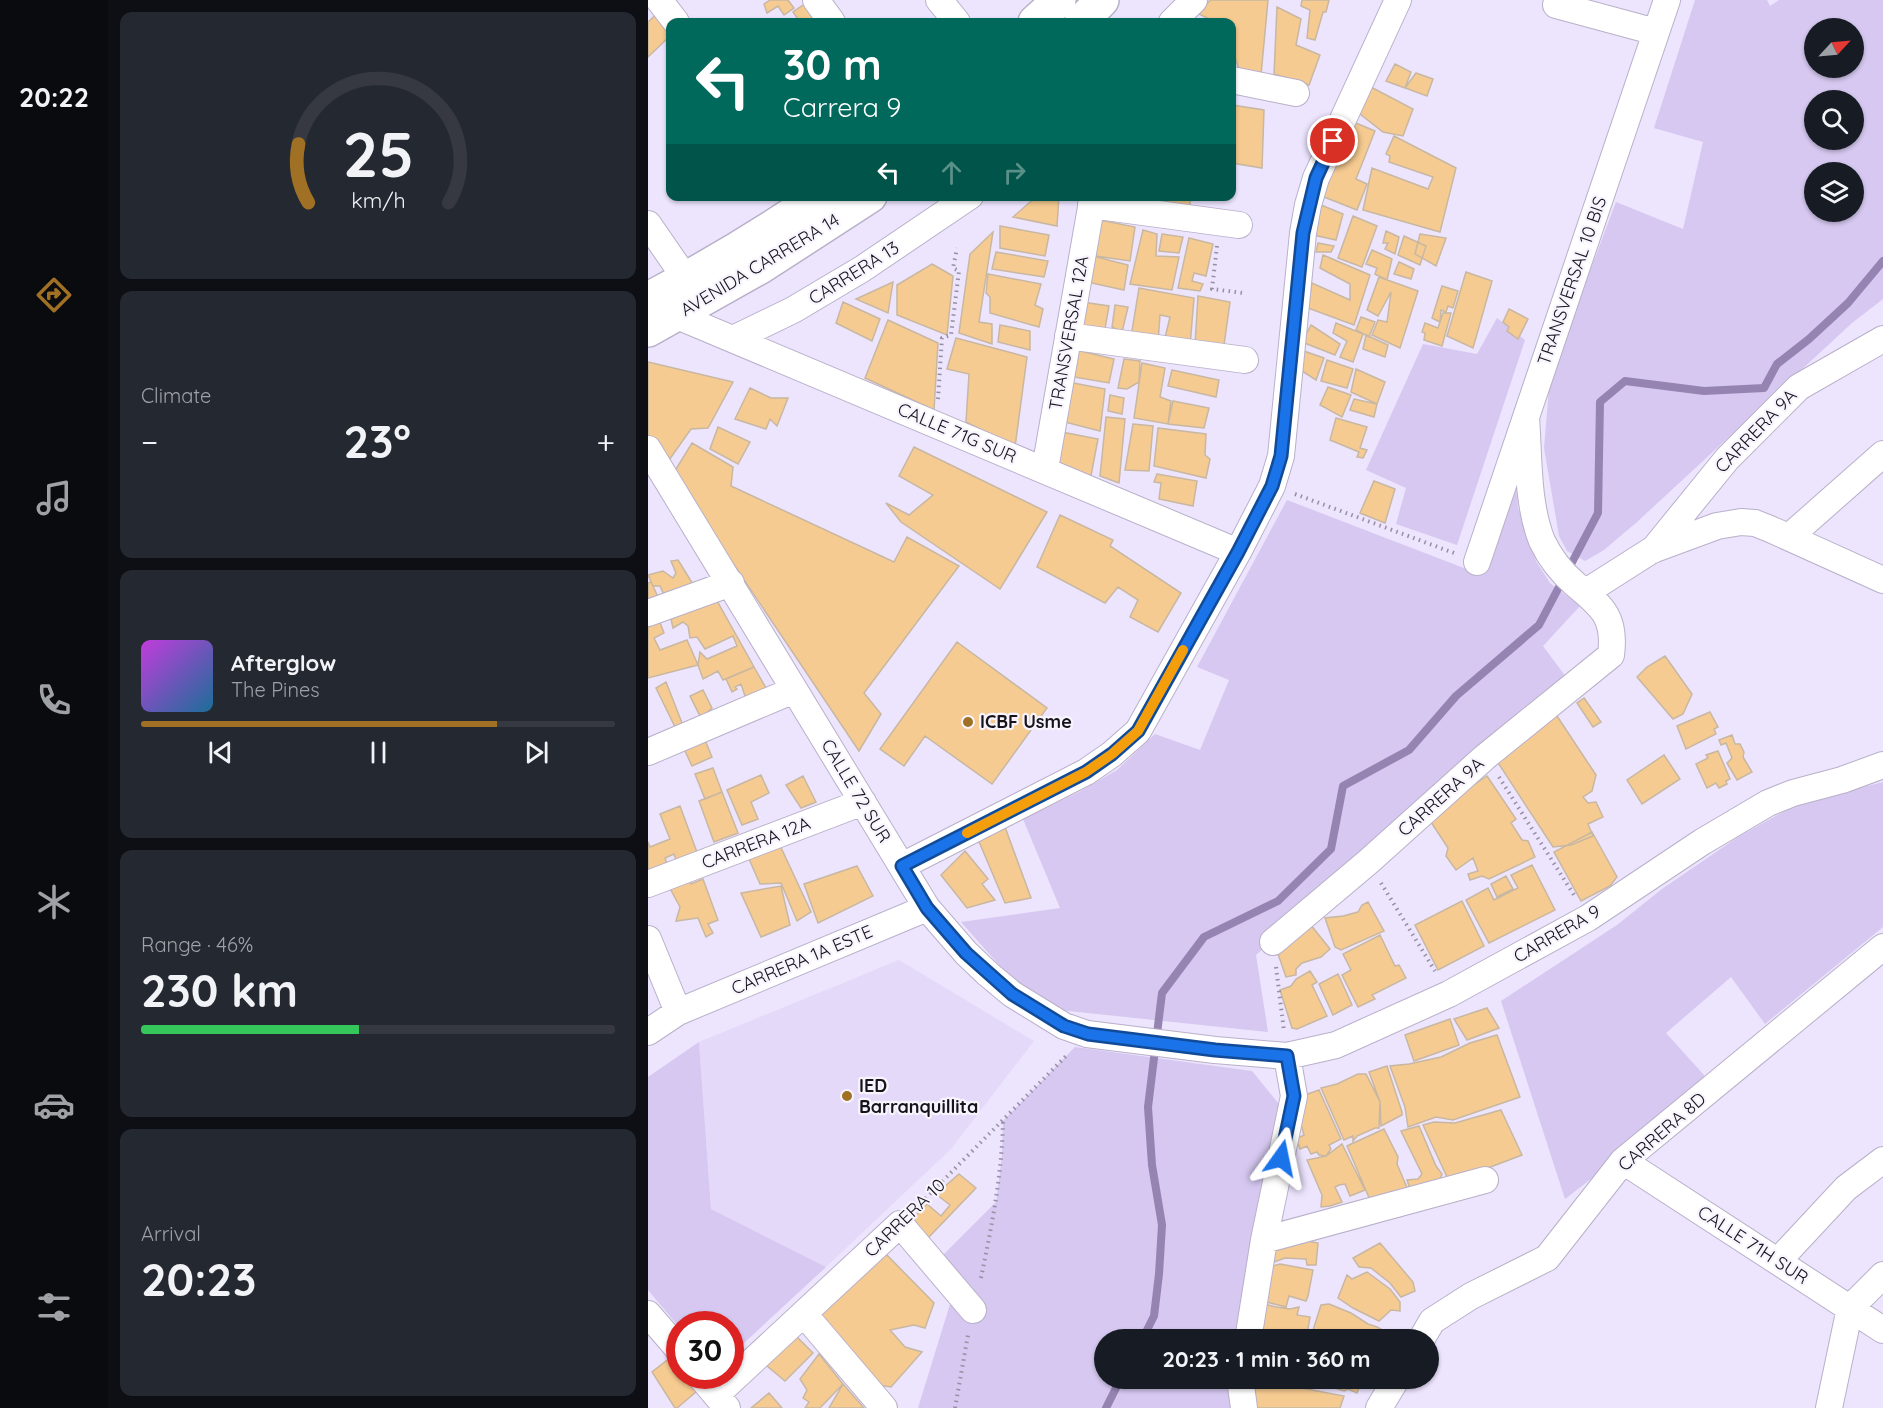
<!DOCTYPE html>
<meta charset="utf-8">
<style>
:root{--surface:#171b24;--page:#242831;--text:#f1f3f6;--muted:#9ea1a6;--line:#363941;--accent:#a07024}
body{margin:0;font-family:Quicksand,sans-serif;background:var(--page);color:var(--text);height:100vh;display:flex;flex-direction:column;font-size:22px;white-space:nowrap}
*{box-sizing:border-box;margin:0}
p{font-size:20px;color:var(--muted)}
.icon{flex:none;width:33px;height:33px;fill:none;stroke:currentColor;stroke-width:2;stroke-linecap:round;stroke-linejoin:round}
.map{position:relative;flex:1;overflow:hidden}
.side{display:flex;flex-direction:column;gap:12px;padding:12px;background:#0d0f14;width:540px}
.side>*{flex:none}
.guide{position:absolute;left:18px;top:18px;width:570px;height:183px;border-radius:12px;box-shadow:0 2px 4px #0004;background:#00695c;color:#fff;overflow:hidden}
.needle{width:39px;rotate:64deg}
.fabs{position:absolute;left:1156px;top:18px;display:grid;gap:12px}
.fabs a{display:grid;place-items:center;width:60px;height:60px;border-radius:50%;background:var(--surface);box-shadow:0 2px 4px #0004;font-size:30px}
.speed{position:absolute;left:18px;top:1311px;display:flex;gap:12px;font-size:30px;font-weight:700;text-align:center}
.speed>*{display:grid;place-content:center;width:78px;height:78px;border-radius:50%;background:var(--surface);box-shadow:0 2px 4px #0004;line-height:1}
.speed .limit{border:9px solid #d22;background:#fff;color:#111}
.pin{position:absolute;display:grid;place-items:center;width:51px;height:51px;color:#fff;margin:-26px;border:3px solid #fff;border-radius:50%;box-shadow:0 2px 6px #0007}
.me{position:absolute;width:66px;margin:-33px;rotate:12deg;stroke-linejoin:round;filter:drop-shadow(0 0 4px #0008)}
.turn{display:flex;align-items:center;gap:21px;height:126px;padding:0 18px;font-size:27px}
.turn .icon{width:78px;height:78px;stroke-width:2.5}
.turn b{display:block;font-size:42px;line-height:51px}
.lanes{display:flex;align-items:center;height:57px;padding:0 18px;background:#0003;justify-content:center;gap:30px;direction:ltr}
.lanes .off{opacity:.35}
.big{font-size:45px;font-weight:700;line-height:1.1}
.side .widget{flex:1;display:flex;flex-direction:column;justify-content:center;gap:9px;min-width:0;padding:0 21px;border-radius:12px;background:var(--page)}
.side .dial{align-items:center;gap:0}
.dial svg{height:156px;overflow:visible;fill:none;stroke:var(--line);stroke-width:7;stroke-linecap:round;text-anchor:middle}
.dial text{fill:var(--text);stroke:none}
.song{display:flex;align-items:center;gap:18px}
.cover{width:72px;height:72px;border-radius:9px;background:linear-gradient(135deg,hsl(290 70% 55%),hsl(200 70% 35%))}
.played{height:6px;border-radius:3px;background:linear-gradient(90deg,var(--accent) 75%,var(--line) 75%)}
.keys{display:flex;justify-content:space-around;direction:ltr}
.heat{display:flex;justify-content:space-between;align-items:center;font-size:33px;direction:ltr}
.charge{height:9px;border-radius:4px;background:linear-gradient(90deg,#34c759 46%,var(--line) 0)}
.trip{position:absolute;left:446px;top:1329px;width:345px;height:60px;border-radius:30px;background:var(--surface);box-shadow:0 2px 4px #0004;font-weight:700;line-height:60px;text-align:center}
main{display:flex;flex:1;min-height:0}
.tab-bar{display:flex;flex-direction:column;width:108px;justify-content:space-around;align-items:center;background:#090b0e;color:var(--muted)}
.tab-bar .icon{width:42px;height:42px}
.tab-bar .current{color:var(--accent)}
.tab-bar b{font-size:27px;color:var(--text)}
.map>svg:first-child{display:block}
.built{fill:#e5d9fa}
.green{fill:#d6c8f0;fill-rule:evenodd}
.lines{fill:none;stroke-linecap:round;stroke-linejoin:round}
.stream{stroke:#9584b2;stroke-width:8}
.building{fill:#f6cb91;stroke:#c8b7a1;stroke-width:1.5}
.minor-casing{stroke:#b9b0c9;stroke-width:28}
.primary-casing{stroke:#b9b0c9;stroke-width:36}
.path{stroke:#9790a3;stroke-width:4;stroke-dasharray:1.5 4.5;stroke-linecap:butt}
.minor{stroke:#fff;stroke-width:26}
.primary{stroke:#fff;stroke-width:33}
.route-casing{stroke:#114b97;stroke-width:15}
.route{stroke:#1a73e8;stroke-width:10}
.slow{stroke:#f59e0b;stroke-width:10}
.poi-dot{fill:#a07024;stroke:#f7f4fe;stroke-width:2}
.labels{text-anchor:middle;stroke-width:4.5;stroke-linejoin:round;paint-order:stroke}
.street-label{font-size:18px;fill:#16131b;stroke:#f7f4fe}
.poi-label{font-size:18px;font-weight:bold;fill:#16131b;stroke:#f7f4fe;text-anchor:start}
</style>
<main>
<nav class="tab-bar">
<b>20:22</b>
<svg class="icon current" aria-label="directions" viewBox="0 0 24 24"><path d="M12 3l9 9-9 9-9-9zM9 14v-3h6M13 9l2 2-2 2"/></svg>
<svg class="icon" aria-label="music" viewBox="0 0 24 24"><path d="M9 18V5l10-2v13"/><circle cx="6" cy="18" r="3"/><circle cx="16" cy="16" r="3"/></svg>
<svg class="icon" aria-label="phone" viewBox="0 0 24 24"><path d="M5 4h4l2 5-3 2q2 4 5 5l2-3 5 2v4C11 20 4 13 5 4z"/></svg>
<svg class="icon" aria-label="climate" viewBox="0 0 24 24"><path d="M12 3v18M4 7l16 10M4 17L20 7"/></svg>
<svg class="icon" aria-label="car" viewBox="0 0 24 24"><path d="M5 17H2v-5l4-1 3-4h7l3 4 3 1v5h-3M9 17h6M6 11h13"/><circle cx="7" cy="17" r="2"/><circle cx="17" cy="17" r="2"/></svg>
<svg class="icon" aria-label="filters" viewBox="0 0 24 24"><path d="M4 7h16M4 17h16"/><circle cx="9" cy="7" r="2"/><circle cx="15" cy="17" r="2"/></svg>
</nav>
<section class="side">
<div class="widget dial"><svg viewBox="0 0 100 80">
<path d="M14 69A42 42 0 1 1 86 69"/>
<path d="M14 69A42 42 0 0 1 9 39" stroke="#a07024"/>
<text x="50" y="56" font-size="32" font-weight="700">25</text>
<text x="50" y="72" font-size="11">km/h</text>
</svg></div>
<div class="widget"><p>Climate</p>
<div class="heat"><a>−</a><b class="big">23°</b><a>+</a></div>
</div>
<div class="widget">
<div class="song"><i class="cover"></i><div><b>Afterglow</b><p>The Pines</p></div></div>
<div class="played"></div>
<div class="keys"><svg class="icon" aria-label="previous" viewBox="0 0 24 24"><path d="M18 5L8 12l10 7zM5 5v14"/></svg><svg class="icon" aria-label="pause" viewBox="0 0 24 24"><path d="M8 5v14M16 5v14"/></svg><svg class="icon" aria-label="next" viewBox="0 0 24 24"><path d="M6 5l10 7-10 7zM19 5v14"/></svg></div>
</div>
<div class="widget"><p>Range · 46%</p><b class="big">230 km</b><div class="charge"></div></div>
<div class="widget"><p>Arrival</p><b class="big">20:23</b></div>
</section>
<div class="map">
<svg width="1235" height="1408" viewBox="0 0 1235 1408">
<rect width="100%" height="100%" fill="#ede4fe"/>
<path class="built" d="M251 960 386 1041 303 1149 178 1267 63 1209 51 1042Z"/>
<path class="green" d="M1047 0H1119L1122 6 1131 0H1235V299L1204 323 989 522 956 550 937 561 919 551 911 536 896 448 902 377 968 202 1035 229 1055 142 1006 128ZM1167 28H1206V68H1167ZM1167 100H1206V140H1167ZM1167 172H1206V212H1167Z
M849 318 877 340 809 545 748 524 758 488 718 470 775 344 829 354Z
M867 477 870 508 888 561 902 583 932 606 895 646 918 677 608 955 620 1032 411 1010 359 974 313 922 412 908 375 819 431 792 469 770 507 734 552 750 581 680 549 667 639 500 834 575Z
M1235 782V927L1117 1024 1083 977 1018 1033 1065 1085 917 1199 853 1001 969 925 1014 889 1090 837 1151 803Z
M51 1042 63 1209 178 1267 83 1355 82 1324H32L31 1327 0 1290V1077Z
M427 1047 604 1071 631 1104 591 1339 456 1340V1378L584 1379 585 1408H270L307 1288 286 1264 348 1202 354 1156 355 1121Z"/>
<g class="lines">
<path class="stream" d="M494 1340 506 1316 511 1274 514 1225 504 1165 500 1107 514 993 556 937 630 901 683 849 695 786 761 750 808 696 891 625 950 513 952 402 977 381 1056 391 1116 388 1129 364 1161 339 1200 303 1235 261
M458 1408 473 1378"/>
</g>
<path class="building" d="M122 0H140L146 8 136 15 130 6 119 13 116 4Z
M562 0H620L613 75 591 69 584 49V22H567L551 14Z
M654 0H681L678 12H675L667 40 659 38 662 10 653 6Z
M161 1 173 19 165 22H152L145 12Z
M629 7 653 19 648 45 672 55 661 85 626 74Z
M12 11 22 27V36L0 57V22Z
M747 64 763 72 757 88 738 81Z
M768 73 785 79 779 96 757 88Z
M721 86 765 109 755 136 735 132 712 114Z
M584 105 616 110 614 168 584 163Z
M703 121 727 131 708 179 719 184 709 210 671 195Z
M746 136 808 168 792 232 715 210 724 168 780 189 785 177 741 162 742 156 738 154Z
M389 196H411L409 226 365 217Z
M510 196H543L541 212 509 206Z
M673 205 695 214 688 240 665 235Z
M705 216 729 226 714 267 690 258Z
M447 219 487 227 482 261 441 255Z
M352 226 401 235 397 256 352 248Z
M495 230 509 234 508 256 531 257 524 290 482 284Z
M738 231 751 237 747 254 737 249 740 243H735Z
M345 232 331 322 344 324V344L311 333 322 254Z
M514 234 535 237 531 253 511 251Z
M772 234 798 238 788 266 767 254Z
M756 236 778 246 772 265 750 255Z
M541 238 565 244 558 276 546 273 544 281 555 284 552 291 530 288Z
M670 243 686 246 683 252H668Z
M724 250 744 259 739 280 727 274 729 268 718 264Z
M348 252 400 261 396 277 344 269Z
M441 255 480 265 476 290 439 282Z
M675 255 722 275 706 325 660 308 664 283 702 300V284L672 268Z
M751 262 766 269 763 279 746 274Z
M284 264 305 276 299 335 249 315V285Z
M818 272 844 281 825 348 799 336Z
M340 274 393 284 387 305 395 309 391 327 342 313V297L338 293Z
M731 277 770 291 752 348 724 335 730 320 739 322 743 292 730 316 719 310Z
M245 282 240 313 208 299Z
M794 286 810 291 805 308 800 306 798 312 793 310 792 322 784 318Z
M491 288 546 298 542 346 516 342 522 317 512 315 510 342 483 337Z
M550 296 582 302 575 352 547 345Z
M195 302 232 319 224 341 188 323Z
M434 302 461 306 456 334 434 330Z
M467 305 480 307 474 332 464 327Z
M861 309 880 319 870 339 859 331 861 327 855 322Z
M795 313H803L794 346 776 340 777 333 774 332 777 323 790 328Z
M713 317 727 322 721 337 708 330Z
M240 320 290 343 286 410 217 378Z
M688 323 715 334 705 362 692 357 699 341 685 333Z
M352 325 382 331V350L350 342Z
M663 325 692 344 687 355 654 342Z
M718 335 740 345 737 357 715 349Z
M308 338 379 357 367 447 318 422 321 374 299 369Z
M424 349 466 359 461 383 420 376Z
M650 349 676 358 668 380 648 367Z
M476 359 492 361 491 382 479 389 470 388Z
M679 360 705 369 699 388 673 381Z
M0 362 85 382 60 428 43 429 19 463 0 435Z
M494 363 517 368 512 397 523 401 520 424 486 418Z
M708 369 737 382 729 404 703 392Z
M524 370 571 380 568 397 520 386Z
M415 381 457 389 452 431 409 420Z
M680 387 703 395 694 417 672 405Z
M102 388 123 398H140L129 426 122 419 118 429 87 419Z
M462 395 476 398 474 414 460 411Z
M706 399 729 404 726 417 702 410Z
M525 401 561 408 556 428 520 424Z
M458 417 477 419 471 483 452 476Z
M688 418 719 427 712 448 719 450 715 458 709 457 711 452 682 440Z
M485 424 505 426 501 471 477 470Z
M70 427 102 442 90 464 62 449Z
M510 428 558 434 557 455 562 459 558 478 506 466Z
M409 431 450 439 442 481 405 463Z
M44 443 85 467 83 486 246 562 259 537 311 566 216 693 233 714 211 751 25 474Z
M266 447 399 512 352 589 253 522 238 503 261 515 285 495 251 476Z
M509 474 549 481 545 506 511 499 513 483 506 482Z
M726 481 747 489 737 523 712 513Z
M412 515 465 540 462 546 533 593 510 632 482 617 490 600 470 587 457 603 389 567Z
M30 560 48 589 17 597 12 586H5L0 575 15 571 25 578 28 573 23 561Z
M3 582 11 599 0 603V583Z
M68 599 106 667 75 680 70 671 55 679 50 665 52 652 59 659 89 646 85 636 57 649 49 637 42 638 40 626 35 622 25 628 23 619Z
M11 620 16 633 6 638 12 650 39 640 50 665 0 678V624Z
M309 642 399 708 344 784 277 736 256 766 232 749Z
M1017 656 1044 694 1035 714 1025 719 989 677 999 667Z
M106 667 122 695 99 702 93 684 87 687 89 689 84 692 78 679Z
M18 682 36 728 29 731 8 688Z
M55 690 64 708 53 718 42 696Z
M936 698 953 722 945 727 929 703Z
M1062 712 1070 727 1066 729 1068 734 1038 749 1029 726Z
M907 713 948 775 944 791 935 797 940 803 948 802 955 817 940 824 945 836 923 845 905 847 845 755Z
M1084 735 1087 744H1092L1096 752 1095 757 1104 772 1089 780 1079 763 1084 758 1078 743 1073 745 1071 740Z
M57 740 64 757 44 766 36 749Z
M1070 751 1082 779 1078 781 1079 784 1071 788 1068 783 1059 788 1048 764 1060 758 1058 755Z
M1016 755 1032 779 994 804 979 780Z
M65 768 74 792 57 799 47 774Z
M113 775 121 793 103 802 110 819 94 825 79 790Z
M155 776 168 802 153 808 138 785Z
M839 776 868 819 863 823 874 840 880 841 887 857 841 879 834 876 822 880 820 874 830 871 825 858 808 870 798 856 800 848 779 816Z
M74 792 90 833 66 842 51 801Z
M32 806 50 855 29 863 26 854 17 858 19 864 0 871V842L2 847 22 839 12 814Z
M357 827 383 898 357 903 329 837Z
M944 832 969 877 962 886 933 901 906 852Z
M129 839 163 912 149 921 133 883 112 884 97 850Z
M317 851 340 879 334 884 347 900 319 908 293 875Z
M884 865 907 910 841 943 818 900 840 888 846 900 870 888 863 875Z
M209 866 225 896 170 923 156 884Z
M40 873 43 884 55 879 70 920 60 924 65 933 58 937 50 918 28 921 32 907 18 881Z
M858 876 865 889 849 897 843 884Z
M133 886 142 925 113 937 93 893Z
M814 901 836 946 790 970 767 925Z
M720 902 736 931 693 950 687 947 677 918 695 916 710 912 714 905Z
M662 924 682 949 673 957 654 963 648 969V975L638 977 630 954Z
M732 935 747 966 751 965 758 978 724 995 727 999 710 1007 694 975 703 970 695 954Z
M662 971 669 982 664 985 679 1016 649 1029 644 1028 632 990 643 986 648 979Z
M690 974 704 1005 685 1015 671 984Z
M839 1008 851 1028 819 1040 806 1019Z
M802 1019 811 1045 766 1061 757 1035Z
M849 1035 872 1097 805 1120 788 1117 760 1127 757 1107 742 1066 761 1064 793 1057 822 1043Z
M739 1066 754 1112V1115L733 1126 732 1102 721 1072Z
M710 1074H718L732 1102 731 1128H727L709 1136 705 1141V1136L696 1140 673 1088 689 1084Z
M671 1090 693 1139 681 1145 683 1149 678 1156 671 1155 669 1152 663 1154 659 1146 652 1149 648 1139 656 1135 653 1124 654 1096Z
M853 1110 874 1155 832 1171 799 1177 775 1125 786 1122 807 1123Z
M771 1126 788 1166 794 1174 788 1189 764 1195 759 1180 770 1179 774 1174 753 1131Z
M736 1129 750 1157 749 1164 760 1190 725 1207 699 1146Z
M694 1144 717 1190 702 1196 697 1184 691 1185 687 1187 694 1202 682 1206 673 1207 674 1195 659 1160 678 1156Z
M311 1174 328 1188 279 1239 265 1218 279 1204 293 1216 302 1205 288 1194Z
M639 1237 670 1243 668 1265H659L658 1259 637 1258 615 1266 630 1241Z
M732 1243 765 1282 767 1291 753 1297 742 1283 723 1268 711 1267 705 1258Z
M235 1251 286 1303 277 1328 266 1325 242 1330 257 1347 274 1352 243 1387 223 1384 164 1314Z
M632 1264 665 1270 660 1296 658 1301 641 1296 638 1307 607 1299 614 1269Z
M719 1272 742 1289 752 1302V1311L743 1310 731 1321 705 1308 690 1298 699 1275 704 1279Z
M609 1302 628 1307 642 1309 651 1307 649 1315 662 1317 658 1340H641L605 1334Z
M681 1304 703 1313 720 1324 729 1327 743 1335 742 1340H662L673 1305Z
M144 1332 165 1353 137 1381 113 1361Z
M27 1354 32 1360V1376H45L54 1387 29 1408H27L4 1372Z
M171 1354 195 1384 172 1408H157L161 1402 155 1398 159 1390 152 1379Z
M598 1378H648V1387L696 1396 692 1408H598Z
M673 1378H715L709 1393 700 1389 696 1391 684 1387 687 1381Z
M195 1384 216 1408H181Z
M121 1393 134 1408H103Z"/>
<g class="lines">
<g class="minor-casing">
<path id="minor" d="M11 0 28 22
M168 0 184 22
M291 0 309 22
M908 5 1008 32
M524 22 546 0
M584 80 648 93
M443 205 591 225
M0 224 38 279
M27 315 590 552
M420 336 597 360
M85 339 145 310 214 269 322 196
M0 449 279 908 318 953 340 974 364 994 416 1026 439 1034 567 1050 639 1056 688 1045 801 994 940 918 1054 842 1120 803 1145 793 1194 780 1235 765
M397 469 445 196
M1141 537 1235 454
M1005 550 1079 459 1151 387 1235 339
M829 562 1019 0
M938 592 1004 550 1069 526 1093 522 1107 523 1122 529 1235 580
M0 613 83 583
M0 752 146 690
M254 866 438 772 464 754 490 731 590 552 624 486 633 456 655 233 660 205 668 178 750 0
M0 884 215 802
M0 939 30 1012
M625 942 720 862 837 757 963 655C968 617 954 607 928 585 914 573 902 558 894 541 879 504 881 457 878 417
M0 1032 30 1012 279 908
M975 1161 1235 1330
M616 1240 837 1180
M1130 1261 1198 1188 1235 1160
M0 1314 32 1351
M156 1314 236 1408
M600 1340 616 1240 646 1096 639 1056
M773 1340 784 1321 823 1296 899 1258 975 1161 1235 947
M52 1376 79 1408
M594 1378 593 1386 596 1408
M68 1395 252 1224 325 1310
M731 1408 749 1378
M1181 1408 1202 1308 1235 1275"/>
</g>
<g class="primary-casing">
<path id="primary" d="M387 22 411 0
M433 22 454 0
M0 299C59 268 116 234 171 196
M0 330 114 266 222 196"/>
</g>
<path class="path" d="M569 246 564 289 595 293
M290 399 294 338 303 335 311 271 305 268 309 248
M647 494 806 553
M851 777 926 895
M733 883 787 971
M628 967 636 1031
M269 1207 420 1054
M333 1278C344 1225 354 1174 355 1121
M307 1408 320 1335"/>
<use href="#minor" class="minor"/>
<use href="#primary" class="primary"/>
</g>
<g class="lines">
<g class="route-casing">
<path id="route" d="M633 1158 646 1096 639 1056 567 1050 440 1034 416 1026 364 994 318 953 279 908 254 866 438 772 464 754 490 731 590 552 624 486 633 456 655 233 668 178 685 141"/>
</g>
<use href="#route" class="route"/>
<path class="slow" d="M319 833 438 772 464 754 490 731 535 650"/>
</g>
<g class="poi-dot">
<circle cx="320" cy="722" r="6"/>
<circle cx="199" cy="1096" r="6"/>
</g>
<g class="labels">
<g class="street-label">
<text transform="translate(112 265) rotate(-31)" y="6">AVENIDA CARRERA 14</text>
<text transform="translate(206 273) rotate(-32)" y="6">CARRERA 13</text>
<text transform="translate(924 281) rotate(-71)" y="6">TRANSVERSAL 10 BIS</text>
<text transform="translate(421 333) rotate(-80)" y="6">TRANSVERSAL 12A</text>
<text transform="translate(1108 431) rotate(-46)" y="6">CARRERA 9A</text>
<text transform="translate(309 433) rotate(23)" y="6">CALLE 71G SUR</text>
<text transform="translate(208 791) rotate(59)" y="6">CALLE 72 SUR</text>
<text transform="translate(793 797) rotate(-42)" y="6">CARRERA 9A</text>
<text transform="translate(108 843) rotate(-21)" y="6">CARRERA 12A</text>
<text transform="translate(909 934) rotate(-30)" y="6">CARRERA 9</text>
<text transform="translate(154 960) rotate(-23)" y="6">CARRERA 1A ESTE</text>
<text transform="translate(1014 1132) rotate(-41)" y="6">CARRERA 8D</text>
<text transform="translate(257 1218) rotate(-44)" y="6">CARRERA 10</text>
<text transform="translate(1105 1245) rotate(33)" y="6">CALLE 71H SUR</text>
</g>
<g class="poi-label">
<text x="332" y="728">ICBF Usme</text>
<text x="211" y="1092">IED<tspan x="211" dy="21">Barranquillita</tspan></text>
</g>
</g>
</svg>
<div class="fabs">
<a><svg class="needle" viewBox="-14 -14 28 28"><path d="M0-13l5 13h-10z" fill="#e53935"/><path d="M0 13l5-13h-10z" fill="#9ea1a6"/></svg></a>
<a><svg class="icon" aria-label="search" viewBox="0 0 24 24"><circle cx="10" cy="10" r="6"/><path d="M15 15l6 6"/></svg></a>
<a><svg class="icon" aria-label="layers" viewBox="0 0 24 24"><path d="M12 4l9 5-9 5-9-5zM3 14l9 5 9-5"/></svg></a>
</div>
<div class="speed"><div class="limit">30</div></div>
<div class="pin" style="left:685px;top:141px;background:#d93025"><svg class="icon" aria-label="arrive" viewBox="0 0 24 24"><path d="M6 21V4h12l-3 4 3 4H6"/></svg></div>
<svg class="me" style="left:633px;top:1158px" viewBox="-20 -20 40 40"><path d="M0-17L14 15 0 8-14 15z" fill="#1a73e8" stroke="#fff" stroke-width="4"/></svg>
<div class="trip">20:23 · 1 min · 360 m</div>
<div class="guide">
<div class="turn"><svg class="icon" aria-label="left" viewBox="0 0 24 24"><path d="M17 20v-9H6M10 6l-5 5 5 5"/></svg><div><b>30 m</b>Carrera 9</div></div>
<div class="lanes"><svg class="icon" aria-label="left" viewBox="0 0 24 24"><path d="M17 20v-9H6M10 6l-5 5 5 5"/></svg><svg class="icon off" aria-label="ahead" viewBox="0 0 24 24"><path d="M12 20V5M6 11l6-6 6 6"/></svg><svg class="icon off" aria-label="right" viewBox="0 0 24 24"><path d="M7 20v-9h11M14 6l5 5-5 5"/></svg></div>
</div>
</div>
</main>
